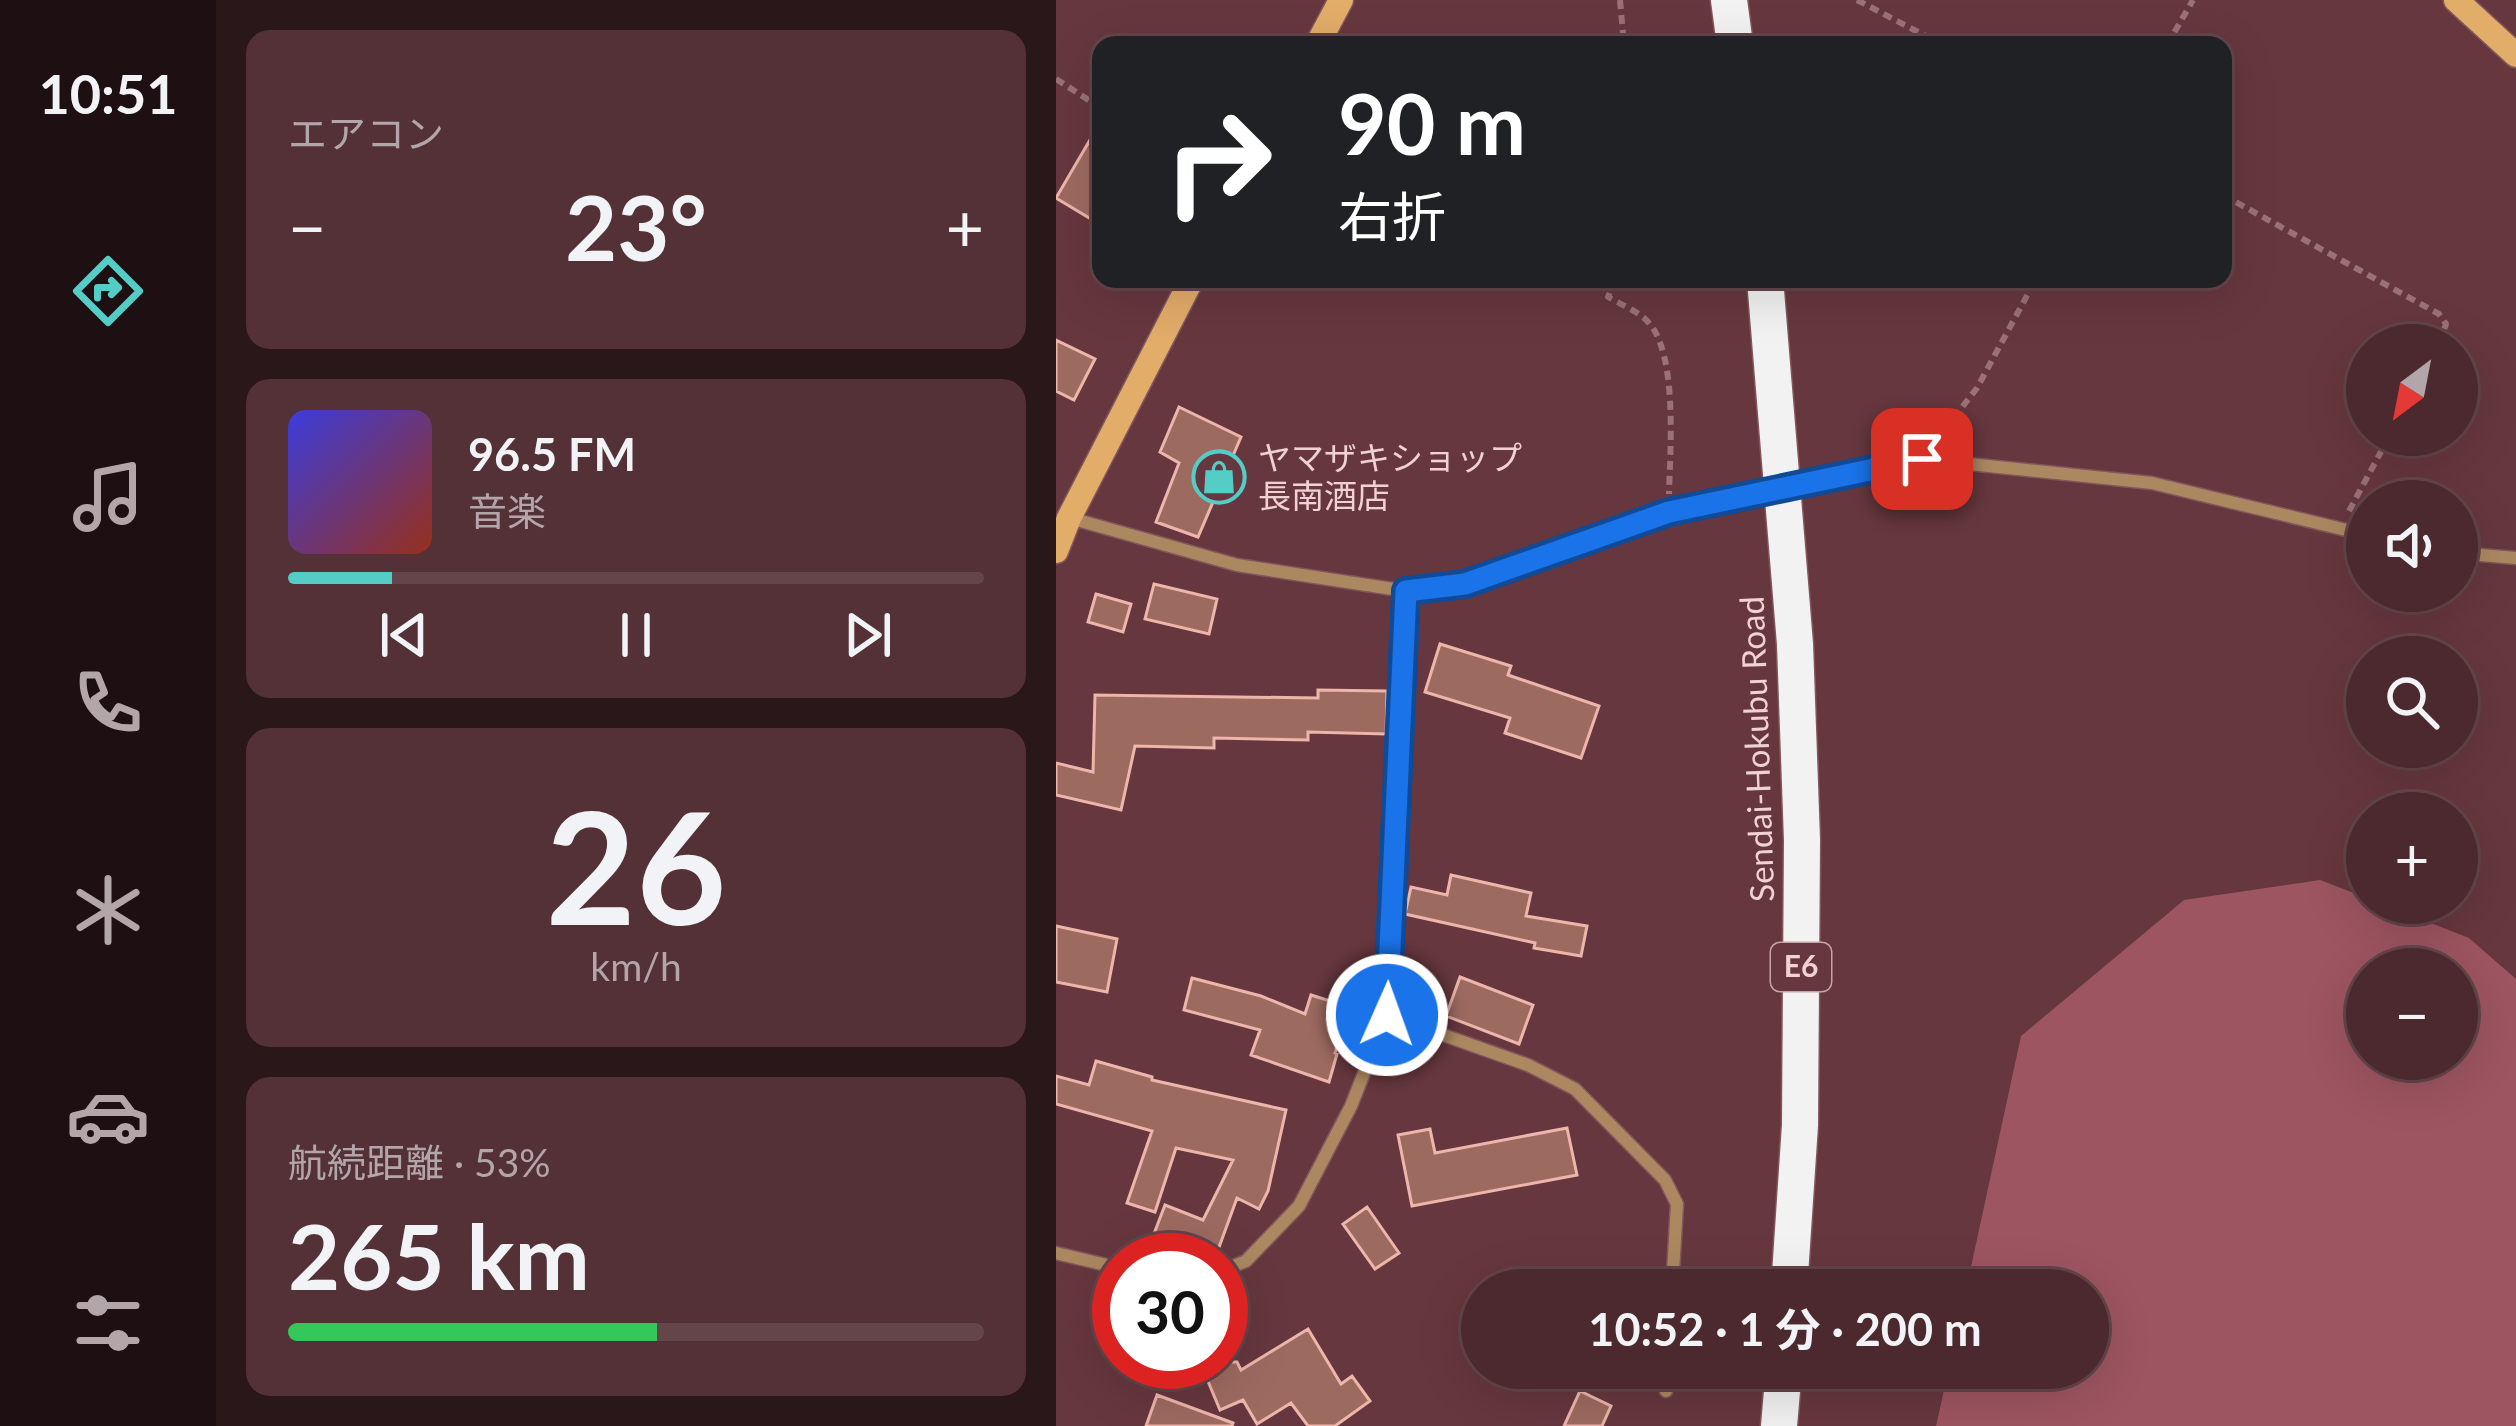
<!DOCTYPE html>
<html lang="ja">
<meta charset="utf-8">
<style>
:root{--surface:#4c292e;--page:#533136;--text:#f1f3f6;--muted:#b2a6aa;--line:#63454a;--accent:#54cdc7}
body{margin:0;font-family:Lato,"Noto Sans JP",sans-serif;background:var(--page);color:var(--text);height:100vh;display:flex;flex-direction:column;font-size:45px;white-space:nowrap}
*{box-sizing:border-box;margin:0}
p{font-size:39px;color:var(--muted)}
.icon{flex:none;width:66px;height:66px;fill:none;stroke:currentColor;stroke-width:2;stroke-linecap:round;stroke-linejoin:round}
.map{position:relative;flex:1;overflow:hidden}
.drawer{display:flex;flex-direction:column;gap:30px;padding:30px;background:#2a1719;width:840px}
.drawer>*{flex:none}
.hud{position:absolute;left:36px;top:36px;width:1140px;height:252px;border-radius:24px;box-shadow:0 12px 48px #0002,0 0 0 3px var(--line);background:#202124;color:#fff;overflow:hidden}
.needle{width:78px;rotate:212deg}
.fabs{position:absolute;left:1290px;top:324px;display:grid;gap:24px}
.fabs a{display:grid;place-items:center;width:132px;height:132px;border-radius:50%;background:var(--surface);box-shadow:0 12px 48px #0002,0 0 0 3px var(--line);font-size:60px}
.speed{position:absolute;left:36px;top:1233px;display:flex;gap:24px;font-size:60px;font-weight:700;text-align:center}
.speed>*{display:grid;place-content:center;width:156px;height:156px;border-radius:50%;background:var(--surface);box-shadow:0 12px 48px #0002,0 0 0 3px var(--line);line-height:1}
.speed .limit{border:18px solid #d22;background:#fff;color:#111}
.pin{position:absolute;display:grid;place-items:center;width:102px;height:102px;color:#fff;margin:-51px;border-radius:24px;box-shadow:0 6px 18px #0006}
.me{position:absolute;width:132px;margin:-66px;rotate:2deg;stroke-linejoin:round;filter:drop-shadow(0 0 9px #0008)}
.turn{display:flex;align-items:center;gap:42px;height:252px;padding:0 48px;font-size:54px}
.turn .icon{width:156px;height:156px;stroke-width:2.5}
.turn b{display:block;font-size:84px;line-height:102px}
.big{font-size:90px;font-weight:700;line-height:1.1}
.drawer .widget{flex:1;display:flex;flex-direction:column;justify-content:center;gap:18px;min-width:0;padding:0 42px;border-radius:24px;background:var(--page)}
.drawer .dial{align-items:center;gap:0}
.dial b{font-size:156px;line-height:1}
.song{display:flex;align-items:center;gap:36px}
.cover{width:144px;height:144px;border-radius:18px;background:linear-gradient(135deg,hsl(240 70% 55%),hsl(10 70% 35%))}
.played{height:12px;border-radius:6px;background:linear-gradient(90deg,var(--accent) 15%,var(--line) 15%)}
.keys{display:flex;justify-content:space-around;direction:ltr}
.heat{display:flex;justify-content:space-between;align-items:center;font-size:66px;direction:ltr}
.charge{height:18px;border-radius:9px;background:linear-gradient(90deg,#34c759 53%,var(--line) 0)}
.trip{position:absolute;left:405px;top:1269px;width:648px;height:120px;border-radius:60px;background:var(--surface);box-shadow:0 12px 48px #0002,0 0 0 3px var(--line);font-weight:700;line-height:120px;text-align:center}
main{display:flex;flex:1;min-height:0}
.tab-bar{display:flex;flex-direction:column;width:216px;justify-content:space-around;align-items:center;background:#1e1012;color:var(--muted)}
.tab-bar .icon{width:84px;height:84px}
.tab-bar .current{color:var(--accent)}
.tab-bar b{font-size:54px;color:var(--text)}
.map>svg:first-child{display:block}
.forest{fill:#9d5561;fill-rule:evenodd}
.building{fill:#9d6a60;stroke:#eeb5ab;stroke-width:3}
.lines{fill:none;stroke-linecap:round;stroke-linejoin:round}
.street-casing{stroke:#82565c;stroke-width:15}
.secondary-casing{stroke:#82565c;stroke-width:27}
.highway-casing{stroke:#82565c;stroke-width:39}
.path{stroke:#9a7177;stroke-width:6;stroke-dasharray:9 6;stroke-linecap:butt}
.street{stroke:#ab8860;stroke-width:12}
.secondary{stroke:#e2ac69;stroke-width:24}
.highway{stroke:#f2f2f2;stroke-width:36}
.highway-bridge-casing{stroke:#82565c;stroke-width:39;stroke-linecap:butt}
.highway-bridge{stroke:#f2f2f2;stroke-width:36}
.route-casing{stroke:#114b97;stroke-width:30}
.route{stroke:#1a73e8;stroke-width:21}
.labels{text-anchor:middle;stroke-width:9;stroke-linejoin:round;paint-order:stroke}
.shield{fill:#66373e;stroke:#c7a4a8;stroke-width:3}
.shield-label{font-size:30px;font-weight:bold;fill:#f0d2d5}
.poi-label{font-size:33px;fill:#f0d2d5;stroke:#66373e;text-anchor:start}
.street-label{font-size:33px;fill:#f0d2d5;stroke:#66373e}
</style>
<main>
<nav class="tab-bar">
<b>10:51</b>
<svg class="icon current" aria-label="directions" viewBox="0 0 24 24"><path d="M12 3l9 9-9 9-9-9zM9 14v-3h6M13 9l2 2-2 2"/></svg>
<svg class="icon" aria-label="music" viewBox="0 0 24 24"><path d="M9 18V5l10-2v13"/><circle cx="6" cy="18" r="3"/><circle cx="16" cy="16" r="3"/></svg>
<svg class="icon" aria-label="phone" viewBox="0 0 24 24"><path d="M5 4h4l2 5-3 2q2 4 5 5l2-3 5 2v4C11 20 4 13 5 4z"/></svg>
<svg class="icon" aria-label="climate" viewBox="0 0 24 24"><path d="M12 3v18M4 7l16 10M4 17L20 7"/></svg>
<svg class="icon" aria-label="car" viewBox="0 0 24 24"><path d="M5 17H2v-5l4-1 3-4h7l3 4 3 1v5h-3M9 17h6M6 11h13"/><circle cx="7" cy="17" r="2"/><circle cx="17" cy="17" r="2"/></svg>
<svg class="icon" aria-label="filters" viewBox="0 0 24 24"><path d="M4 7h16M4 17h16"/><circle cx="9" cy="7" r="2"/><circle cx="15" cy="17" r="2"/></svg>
</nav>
<section class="drawer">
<div class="widget"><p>エアコン</p>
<div class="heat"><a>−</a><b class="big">23°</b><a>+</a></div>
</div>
<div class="widget">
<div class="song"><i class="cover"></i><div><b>96.5 FM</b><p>音楽</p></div></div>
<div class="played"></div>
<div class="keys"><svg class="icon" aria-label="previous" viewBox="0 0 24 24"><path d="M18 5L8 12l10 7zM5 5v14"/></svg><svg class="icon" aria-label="pause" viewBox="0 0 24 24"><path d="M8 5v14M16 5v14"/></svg><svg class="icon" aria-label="next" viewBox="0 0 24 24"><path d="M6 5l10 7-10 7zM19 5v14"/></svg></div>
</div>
<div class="widget dial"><b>26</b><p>km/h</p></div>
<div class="widget"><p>航続距離 · 53%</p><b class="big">265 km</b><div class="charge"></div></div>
</section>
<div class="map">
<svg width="1460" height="1426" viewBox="0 0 1460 1426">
<rect width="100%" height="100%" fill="#66373e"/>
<path class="forest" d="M1264 880 1311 898V903H1324L1413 938 1460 979V1426H880L893 1368H1032V1290H910L965 1036 1128 900ZM1311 969H1401V1059H1311Z"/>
<path class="building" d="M45 121V225L0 198Z
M0 340 39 359 18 400 0 391Z
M123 407 185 437 142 537 100 522 123 463 104 452Z
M98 584 161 599 153 634 89 619Z
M40 594 75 604 67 632 32 622Z
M384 644 455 666 452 675 543 706 525 758 449 733 454 718 369 692Z
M262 690 331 691 330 734 252 732V740L158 738V748L79 746 65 810 0 795V763L37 772 39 695 262 698Z
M395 875 475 893 470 916 531 926 525 956 478 948 479 943 349 914 355 887 391 895Z
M0 926 61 939 51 992 0 982Z
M404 977 477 1005 463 1044 390 1016Z
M136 978 205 996 249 1014 255 995 293 1007 279 1053 281 1054 273 1082 195 1055 204 1030 128 1010Z
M40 1061 96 1077V1080L230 1110 212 1191 203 1209 181 1198 162 1250 140 1241 135 1253 96 1239 109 1205 147 1220 177 1160 120 1148 99 1212 71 1203 96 1131 0 1104V1076L33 1085Z
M511 1128 521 1175 356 1206 342 1135 374 1129 379 1153Z
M311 1207 343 1253 319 1269 287 1224Z
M252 1329 285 1384 296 1376 314 1401 279 1426H252L235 1403 201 1424 187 1400 164 1410 144 1362H181L185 1370Z
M524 1391 555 1406 546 1426H508Z
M101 1395 177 1423 176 1426H90Z"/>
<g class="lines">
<g class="street-casing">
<path id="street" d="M14 518 181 565 350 591 409 585 613 512 865 459 1096 483 1311 535
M1401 553 1460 558
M331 1015 472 1065 519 1089 609 1180 621 1204 616 1290
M0 1253 63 1268
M165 1271 190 1261 243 1206 295 1106 331 1015 350 591
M610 1391 612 1368"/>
</g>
<g class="secondary-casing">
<path id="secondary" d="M1400 0 1460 55
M261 45 285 0
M0 551 13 518 136 279"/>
</g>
<g class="highway-casing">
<path id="highway" d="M673 0 679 45
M733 1290 744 1125 746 840 739 644
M723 1426 728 1368"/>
</g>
<path class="path" d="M564 0 568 45
M801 0 887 45
M1111 45 1137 0
M0 79 45 108
M1167 195 1383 314 1390 324 1383 345
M559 279 552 297C564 304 584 312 593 323 622 356 614 452 613 494
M879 442 921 388 980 279
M1293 511 1334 435"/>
<use href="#street" class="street"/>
<use href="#secondary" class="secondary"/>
<use href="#highway" class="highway"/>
<g class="highway-bridge-casing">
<path id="highway-bridge" d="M709 279 739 644"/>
</g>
<use href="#highway-bridge" class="highway-bridge"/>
</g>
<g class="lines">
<g class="route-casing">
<path id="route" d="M331 1015 350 591 409 584 613 512 866 459"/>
</g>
<use href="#route" class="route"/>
</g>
<defs>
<g id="shop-ring" transform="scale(2.7)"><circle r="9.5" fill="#66373e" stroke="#54cdc7" stroke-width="1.5"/><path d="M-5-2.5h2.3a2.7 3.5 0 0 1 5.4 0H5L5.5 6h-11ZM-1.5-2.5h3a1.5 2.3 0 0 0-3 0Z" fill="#54cdc7"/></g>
</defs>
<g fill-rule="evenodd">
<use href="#shop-ring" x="163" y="477"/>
</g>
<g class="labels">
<rect class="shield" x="715" y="943" width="60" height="48" rx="9"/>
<g class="shield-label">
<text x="745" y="977">E6</text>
</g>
<g class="poi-label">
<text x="202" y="470">ヤマザキショップ<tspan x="202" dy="38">長南酒店</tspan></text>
</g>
<g class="street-label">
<text transform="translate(701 749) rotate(-92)" y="12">Sendai-Hokubu Road</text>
</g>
</g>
</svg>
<div class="fabs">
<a><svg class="needle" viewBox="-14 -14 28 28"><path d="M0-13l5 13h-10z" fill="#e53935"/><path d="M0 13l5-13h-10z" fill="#b2a6aa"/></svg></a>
<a><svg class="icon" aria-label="sound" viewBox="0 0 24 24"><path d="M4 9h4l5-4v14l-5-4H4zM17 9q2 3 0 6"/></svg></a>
<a><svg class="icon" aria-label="search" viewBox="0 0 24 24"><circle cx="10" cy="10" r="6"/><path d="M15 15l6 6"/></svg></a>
<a>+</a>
<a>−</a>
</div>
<div class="speed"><div class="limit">30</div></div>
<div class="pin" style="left:866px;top:459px;background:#d93025"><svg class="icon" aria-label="arrive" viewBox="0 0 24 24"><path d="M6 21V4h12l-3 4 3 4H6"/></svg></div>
<svg class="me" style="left:331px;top:1015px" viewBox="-20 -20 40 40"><circle r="17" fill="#1a73e8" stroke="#fff" stroke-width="3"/><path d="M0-11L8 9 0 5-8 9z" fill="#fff"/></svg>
<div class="trip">10:52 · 1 分 · 200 m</div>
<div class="hud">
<div class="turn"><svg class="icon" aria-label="right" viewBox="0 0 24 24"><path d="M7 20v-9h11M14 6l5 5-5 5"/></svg><div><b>90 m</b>右折</div></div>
</div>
</div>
</main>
